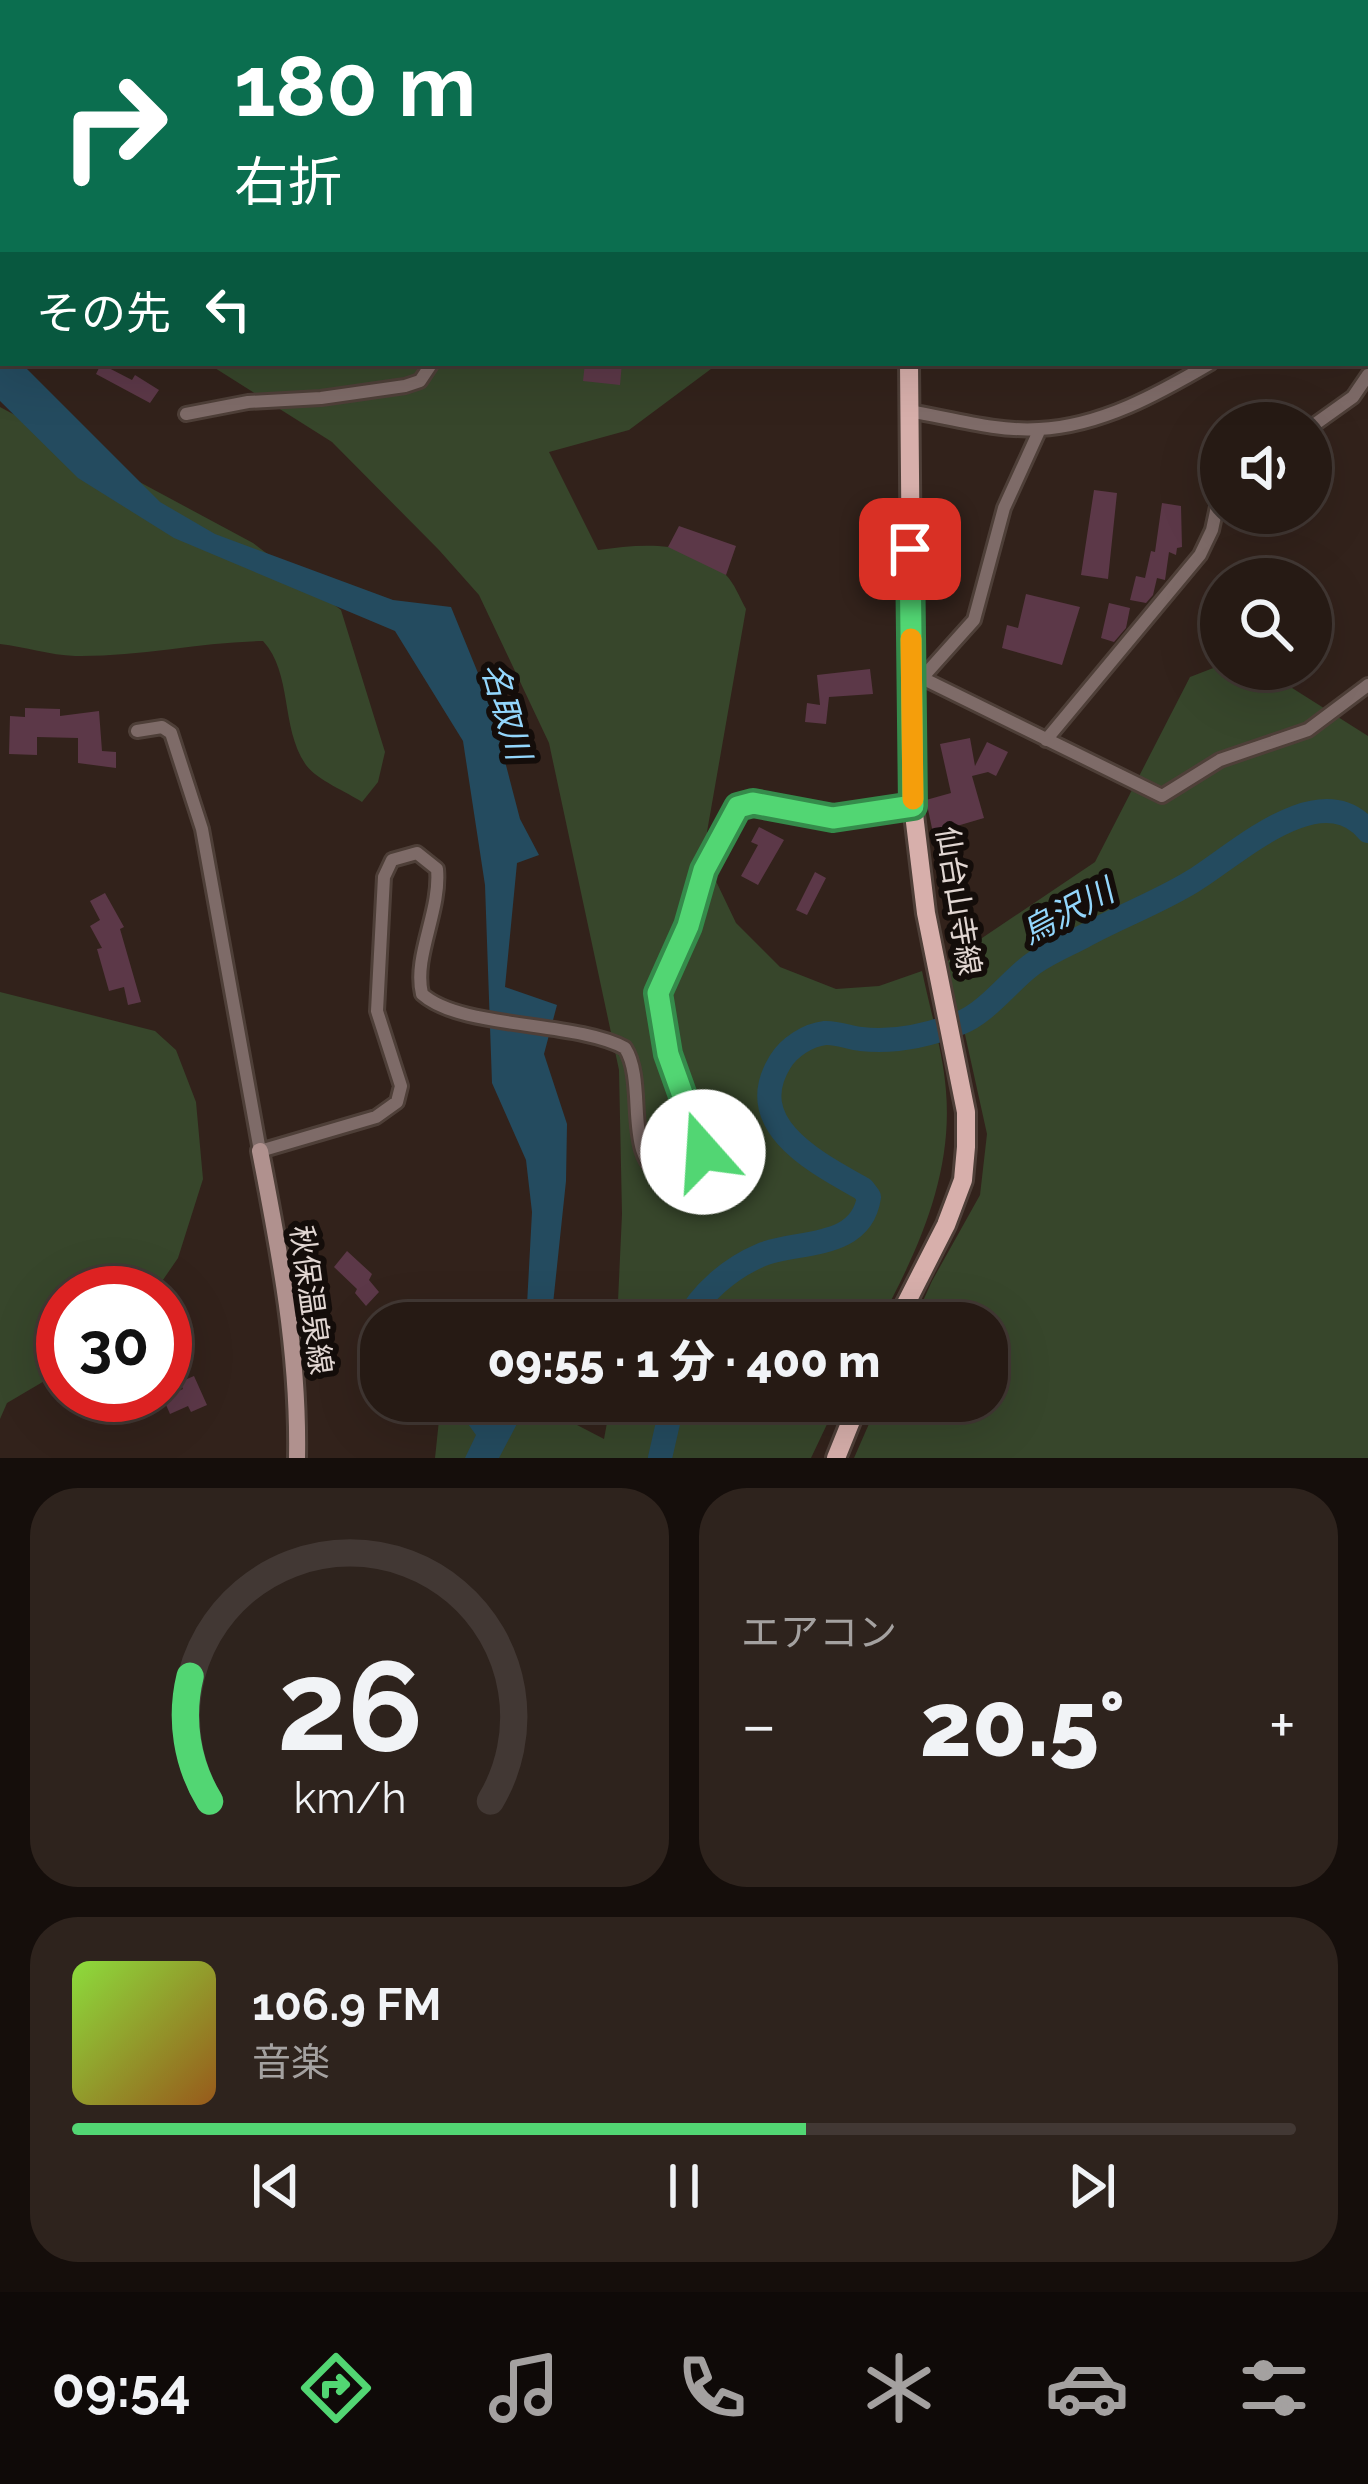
<!DOCTYPE html>
<html lang="ja">
<meta charset="utf-8">
<style>
:root{--surface:#261a14;--page:#2e231d;--text:#f1f3f6;--muted:#a4a1a0;--line:#423834;--accent:#52d673}
body{margin:0;font-family:Raleway,"Noto Sans JP",sans-serif;background:var(--page);color:var(--text);height:100vh;display:flex;flex-direction:column;font-size:45px;white-space:nowrap}
*{box-sizing:border-box;margin:0}
p{font-size:39px;color:var(--muted)}
.icon{flex:none;width:66px;height:66px;fill:none;stroke:currentColor;stroke-width:2;stroke-linecap:round;stroke-linejoin:round}
.map{position:relative;height:1458px;overflow:hidden}
.side{display:flex;flex-direction:column;gap:30px;padding:30px;background:#150e0b;flex:1}
.side>*{flex:none}
.hud{position:absolute;left:0px;top:0px;width:1368px;height:366px;box-shadow:0 12px 48px #0002,0 0 0 3px var(--line);background:#0b6e4f;color:#fff;overflow:hidden}
.fabs{position:absolute;left:1200px;top:402px;display:grid;gap:24px}
.fabs a{display:grid;place-items:center;width:132px;height:132px;border-radius:50%;background:var(--surface);box-shadow:0 12px 48px #0002,0 0 0 3px var(--line);font-size:60px}
.speed{position:absolute;left:36px;top:1266px;display:flex;gap:24px;font-size:60px;font-weight:700;text-align:center}
.speed>*{display:grid;place-content:center;width:156px;height:156px;border-radius:50%;background:var(--surface);box-shadow:0 12px 48px #0002,0 0 0 3px var(--line);line-height:1}
.speed .limit{border:18px solid #d22;background:#fff;color:#111}
.pin{position:absolute;display:grid;place-items:center;width:102px;height:102px;color:#fff;margin:-51px;border-radius:24px;box-shadow:0 6px 18px #0006}
.me{position:absolute;width:132px;margin:-66px;rotate:341deg;stroke-linejoin:round;filter:drop-shadow(0 0 9px #0008)}
.turn{display:flex;align-items:center;gap:42px;height:252px;padding:0 36px;font-size:54px}
.turn .icon{width:156px;height:156px;stroke-width:2.5}
.turn b{display:block;font-size:84px;line-height:102px}
.then{display:flex;align-items:center;height:114px;padding:0 36px;background:#0003;gap:24px;font-size:45px}
.big{font-size:90px;font-weight:800;line-height:1.1}
.side .widget{flex:1;display:flex;flex-direction:column;justify-content:center;gap:18px;min-width:0;padding:0 42px;border-radius:48px;background:var(--page)}
.side .dial{align-items:center;gap:0}
.dial svg{height:312px;overflow:visible;fill:none;stroke:var(--line);stroke-width:7;stroke-linecap:round;text-anchor:middle}
.dial text{fill:var(--text);stroke:none}
.song{display:flex;align-items:center;gap:36px}
.cover{width:144px;height:144px;border-radius:18px;background:linear-gradient(135deg,hsl(90 70% 55%),hsl(30 70% 35%))}
.played{height:12px;border-radius:6px;background:linear-gradient(90deg,var(--accent) 60%,var(--line) 60%)}
.keys{display:flex;justify-content:space-around;direction:ltr}
.heat{display:flex;justify-content:space-between;align-items:center;font-size:66px;direction:ltr}
.side .tiles{flex:1;display:grid;gap:30px;grid-template-columns:1fr 1fr}
.widget:last-child{grid-column:span 2}
.trip{position:absolute;left:360px;top:1302px;width:648px;height:120px;border-radius:48px;background:var(--surface);box-shadow:0 12px 48px #0002,0 0 0 3px var(--line);font-weight:800;line-height:120px;text-align:center}
.tabs{display:flex;height:192px;justify-content:space-around;align-items:center;background:#0f0a08;color:var(--muted)}
.tabs .icon{width:84px;height:84px}
.tabs .current{color:var(--accent)}
.tabs b{font-size:54px;color:var(--text)}
.map>svg:first-child{display:block}
.green{fill:#37462b}
.water{fill:#244b5f}
.lines{fill:none;stroke-linecap:round;stroke-linejoin:round}
.river{stroke:#244b5f;stroke-width:24}
.building{fill:#5c3848}
.minor-casing{stroke:#4e3f38;stroke-width:18}
.secondary-casing{stroke:#4e3f38;stroke-width:22}
.primary-casing{stroke:#4e3f38;stroke-width:24}
.minor{stroke:#7e6b68;stroke-width:12}
.secondary{stroke:#b0918e;stroke-width:16}
.primary{stroke:#d7afab;stroke-width:18}
.route-casing{stroke:#358b4b;stroke-width:30}
.route{stroke:#52d673;stroke-width:21}
.slow{stroke:#f59e0b;stroke-width:21}
.labels{text-anchor:middle;stroke-width:12;stroke-linejoin:round;paint-order:stroke}
.street-label{font-size:30px;fill:#e2d7d3;stroke:#140d0a}
.water-label{font-size:33px;font-style:italic;fill:#93d6fc;stroke:#140d0a}
</style>
<div class="map">
<svg width="1368" height="1458" viewBox="0 0 1368 1458">
<rect width="100%" height="100%" fill="#32221b"/>
<path class="green" d="M207 363H719L629 430 549 452 598 550C643 544 691 539 726 575 734 583 740 598 746 609L707 832 714 877 736 923 780 967 836 989 879 986 922 971C930 1010 943 1051 946 1091 953 1175 918 1251 879 1323H617L622 1214 619 1070 549 743 479 595 439 550 332 442Z
M0 407 253 543 341 610 385 752 378 782 362 802C347 792 317 780 306 765 280 727 293 674 263 641 200 642 138 657 75 656 50 655 25 647 0 644Z
M1221 665V669L1270 674 1368 736V1458H854L879 1401H987V1323H913L932 1281 980 1195 987 1134 964 1030 942 965 1095 862 1190 677Z
M0 992 155 1031 176 1050 196 1102 203 1179 178 1258 154 1293H63V1370L7 1403 0 1419Z
M441 1401H531L604 1439 611 1401H838L811 1458H435Z"/>
<path class="water" d="M0 360 23 365 160 502 215 534 393 600 451 607 489 700 520 819 539 855 517 863 505 987 557 1005 544 1054 567 1124 566 1181 551 1323H520L527 1305 532 1212 526 1160 492 1083 485 885 463 741 395 631 174 538 78 478 0 401Z
M480 1401H529L499 1458H465L476 1435 466 1421Z"/>
<g class="lines">
<path class="river" d="M685 1323C701 1293 730 1268 761 1255 796 1240 861 1251 869 1197L863 1189C819 1164 741 1126 780 1062 789 1047 808 1035 825 1033 836 1032 850 1038 861 1039 894 1043 929 1035 960 1023 986 1013 1008 983 1030 966 1047 953 1068 945 1086 935 1121 916 1159 902 1193 881 1236 855 1320 774 1368 831
M660 1458 673 1401"/>
</g>
<path class="building" d="M585 363H622L620 385 583 381Z
M101 364 132 380 135 375 159 390 150 403 96 374Z
M1094 490 1117 493 1108 579 1081 575Z
M1162 503 1181 506 1182 547 1177 548 1176 555 1169 552 1165 580 1157 578 1153 595 1146 603 1130 600 1136 576 1145 578 1151 551 1155 552Z
M679 526 736 546 726 575 668 547Z
M1026 594 1080 607 1062 665 1002 648 1007 625 1018 628Z
M1109 603 1130 608 1126 628 1114 642 1101 638Z
M870 669 873 694 829 697 826 724 805 722 807 703 820 705 817 675Z
M25 708 60 709V716L99 711 102 751 116 752V768L78 763V738L37 737V755L9 754 10 716 25 717Z
M970 738 975 766 987 742 1008 752 996 776 988 772 972 776 984 818 933 833 926 800 951 793 940 744Z
M759 827 784 840 758 885 741 876 758 845 751 842Z
M815 872 826 878 807 915 796 910Z
M105 893 124 927 120 929 141 1002 128 1005 124 987 109 991 97 949 102 948 90 926 100 920 90 901Z
M347 1251 372 1274 369 1280 379 1292 366 1306 355 1293 357 1289 334 1267Z
M194 1376 207 1405 191 1412 188 1406 170 1414 163 1398 183 1389 180 1382Z"/>
<g class="lines">
<g class="minor-casing">
<path id="minor" d="M1338 3 1339 0
M0 103 3 102
M1365 313 1368 312
M909 411C951 418 997 432 1039 429 1101 426 1158 394 1211 363
M186 414 248 402 321 398 405 386 420 381 432 363
M1311 427 1353 397 1368 375
M922 678 974 620 1004 508 1040 429
M911 679 922 678 1162 796 1220 760 1308 730 1368 685
M137 731 162 727 171 733 202 829 260 1151 376 1117 397 1102 401 1086 377 1011 384 877 392 860 417 853 437 869C441 911 413 956 422 994 460 1029 576 1021 625 1048 648 1084 621 1162 667 1177 684 1175 701 1171 703 1152L667 1054 657 993 689 926 704 870 725 825 738 807 753 803 833 818 913 806
M1046 740 1200 555 1212 530 1221 488"/>
</g>
<g class="secondary-casing">
<path id="secondary" d="M260 1151C280 1254 299 1353 297 1458"/>
</g>
<g class="primary-casing">
<path id="primary" d="M912 3V0
M896 1323 946 1225 963 1180 966 1147V1112L926 913 913 806 909 363
M836 1458 859 1401"/>
</g>
<use href="#minor" class="minor"/>
<use href="#secondary" class="secondary"/>
<use href="#primary" class="primary"/>
</g>
<g class="lines">
<g class="route-casing">
<path id="route" d="M703 1152 668 1054 658 993 688 926 704 870 738 807 753 803 833 818 913 806 910 549"/>
</g>
<use href="#route" class="route"/>
<path class="slow" d="M911 639 913 799"/>
</g>
<g class="labels">
<g class="street-label">
<text transform="translate(958 901) rotate(81)" y="10">仙台山寺線</text>
<text transform="translate(311 1300) rotate(82)" y="10">秋保温泉線</text>
</g>
<g class="water-label">
<text transform="translate(507 711) rotate(74)" y="12">名取川</text>
<text transform="translate(1067 911) rotate(-28)" y="12">烏沢川</text>
</g>
</g>
</svg>
<div class="fabs">
<a><svg class="icon" aria-label="sound" viewBox="0 0 24 24"><path d="M4 9h4l5-4v14l-5-4H4zM17 9q2 3 0 6"/></svg></a>
<a><svg class="icon" aria-label="search" viewBox="0 0 24 24"><circle cx="10" cy="10" r="6"/><path d="M15 15l6 6"/></svg></a>
</div>
<div class="speed"><div class="limit">30</div></div>
<div class="pin" style="left:910px;top:549px;background:#d93025"><svg class="icon" aria-label="arrive" viewBox="0 0 24 24"><path d="M6 21V4h12l-3 4 3 4H6"/></svg></div>
<svg class="me" style="left:703px;top:1152px" viewBox="-20 -20 40 40"><circle r="19" fill="#fff"/><path d="M0-13L10 11 0 6-10 11z" fill="#52d673"/></svg>
<div class="trip">09:55 · 1 分 · 400 m</div>
<div class="hud">
<div class="turn"><svg class="icon" aria-label="right" viewBox="0 0 24 24"><path d="M7 20v-9h11M14 6l5 5-5 5"/></svg><div><b>180 m</b>右折</div></div>
<div class="then">その先<svg class="icon" aria-label="left" viewBox="0 0 24 24"><path d="M17 20v-9H6M10 6l-5 5 5 5"/></svg></div>
</div>
</div>
<section class="side">
<div class="tiles">
<div class="widget dial"><svg viewBox="0 0 100 80">
<path d="M14 69A42 42 0 1 1 86 69"/>
<path d="M14 69A42 42 0 0 1 9 37" stroke="#52d673"/>
<text x="50" y="56" font-size="32" font-weight="700">26</text>
<text x="50" y="72" font-size="11">km/h</text>
</svg></div>
<div class="widget"><p>エアコン</p>
<div class="heat"><a>−</a><b class="big">20.5°</b><a>+</a></div>
</div>
<div class="widget">
<div class="song"><i class="cover"></i><div><b>106.9 FM</b><p>音楽</p></div></div>
<div class="played"></div>
<div class="keys"><svg class="icon" aria-label="previous" viewBox="0 0 24 24"><path d="M18 5L8 12l10 7zM5 5v14"/></svg><svg class="icon" aria-label="pause" viewBox="0 0 24 24"><path d="M8 5v14M16 5v14"/></svg><svg class="icon" aria-label="next" viewBox="0 0 24 24"><path d="M6 5l10 7-10 7zM19 5v14"/></svg></div>
</div>
</div>
</section>
<nav class="tabs">
<b>09:54</b>
<svg class="icon current" aria-label="directions" viewBox="0 0 24 24"><path d="M12 3l9 9-9 9-9-9zM9 14v-3h6M13 9l2 2-2 2"/></svg>
<svg class="icon" aria-label="music" viewBox="0 0 24 24"><path d="M9 18V5l10-2v13"/><circle cx="6" cy="18" r="3"/><circle cx="16" cy="16" r="3"/></svg>
<svg class="icon" aria-label="phone" viewBox="0 0 24 24"><path d="M5 4h4l2 5-3 2q2 4 5 5l2-3 5 2v4C11 20 4 13 5 4z"/></svg>
<svg class="icon" aria-label="climate" viewBox="0 0 24 24"><path d="M12 3v18M4 7l16 10M4 17L20 7"/></svg>
<svg class="icon" aria-label="car" viewBox="0 0 24 24"><path d="M5 17H2v-5l4-1 3-4h7l3 4 3 1v5h-3M9 17h6M6 11h13"/><circle cx="7" cy="17" r="2"/><circle cx="17" cy="17" r="2"/></svg>
<svg class="icon" aria-label="filters" viewBox="0 0 24 24"><path d="M4 7h16M4 17h16"/><circle cx="9" cy="7" r="2"/><circle cx="15" cy="17" r="2"/></svg>
</nav>
